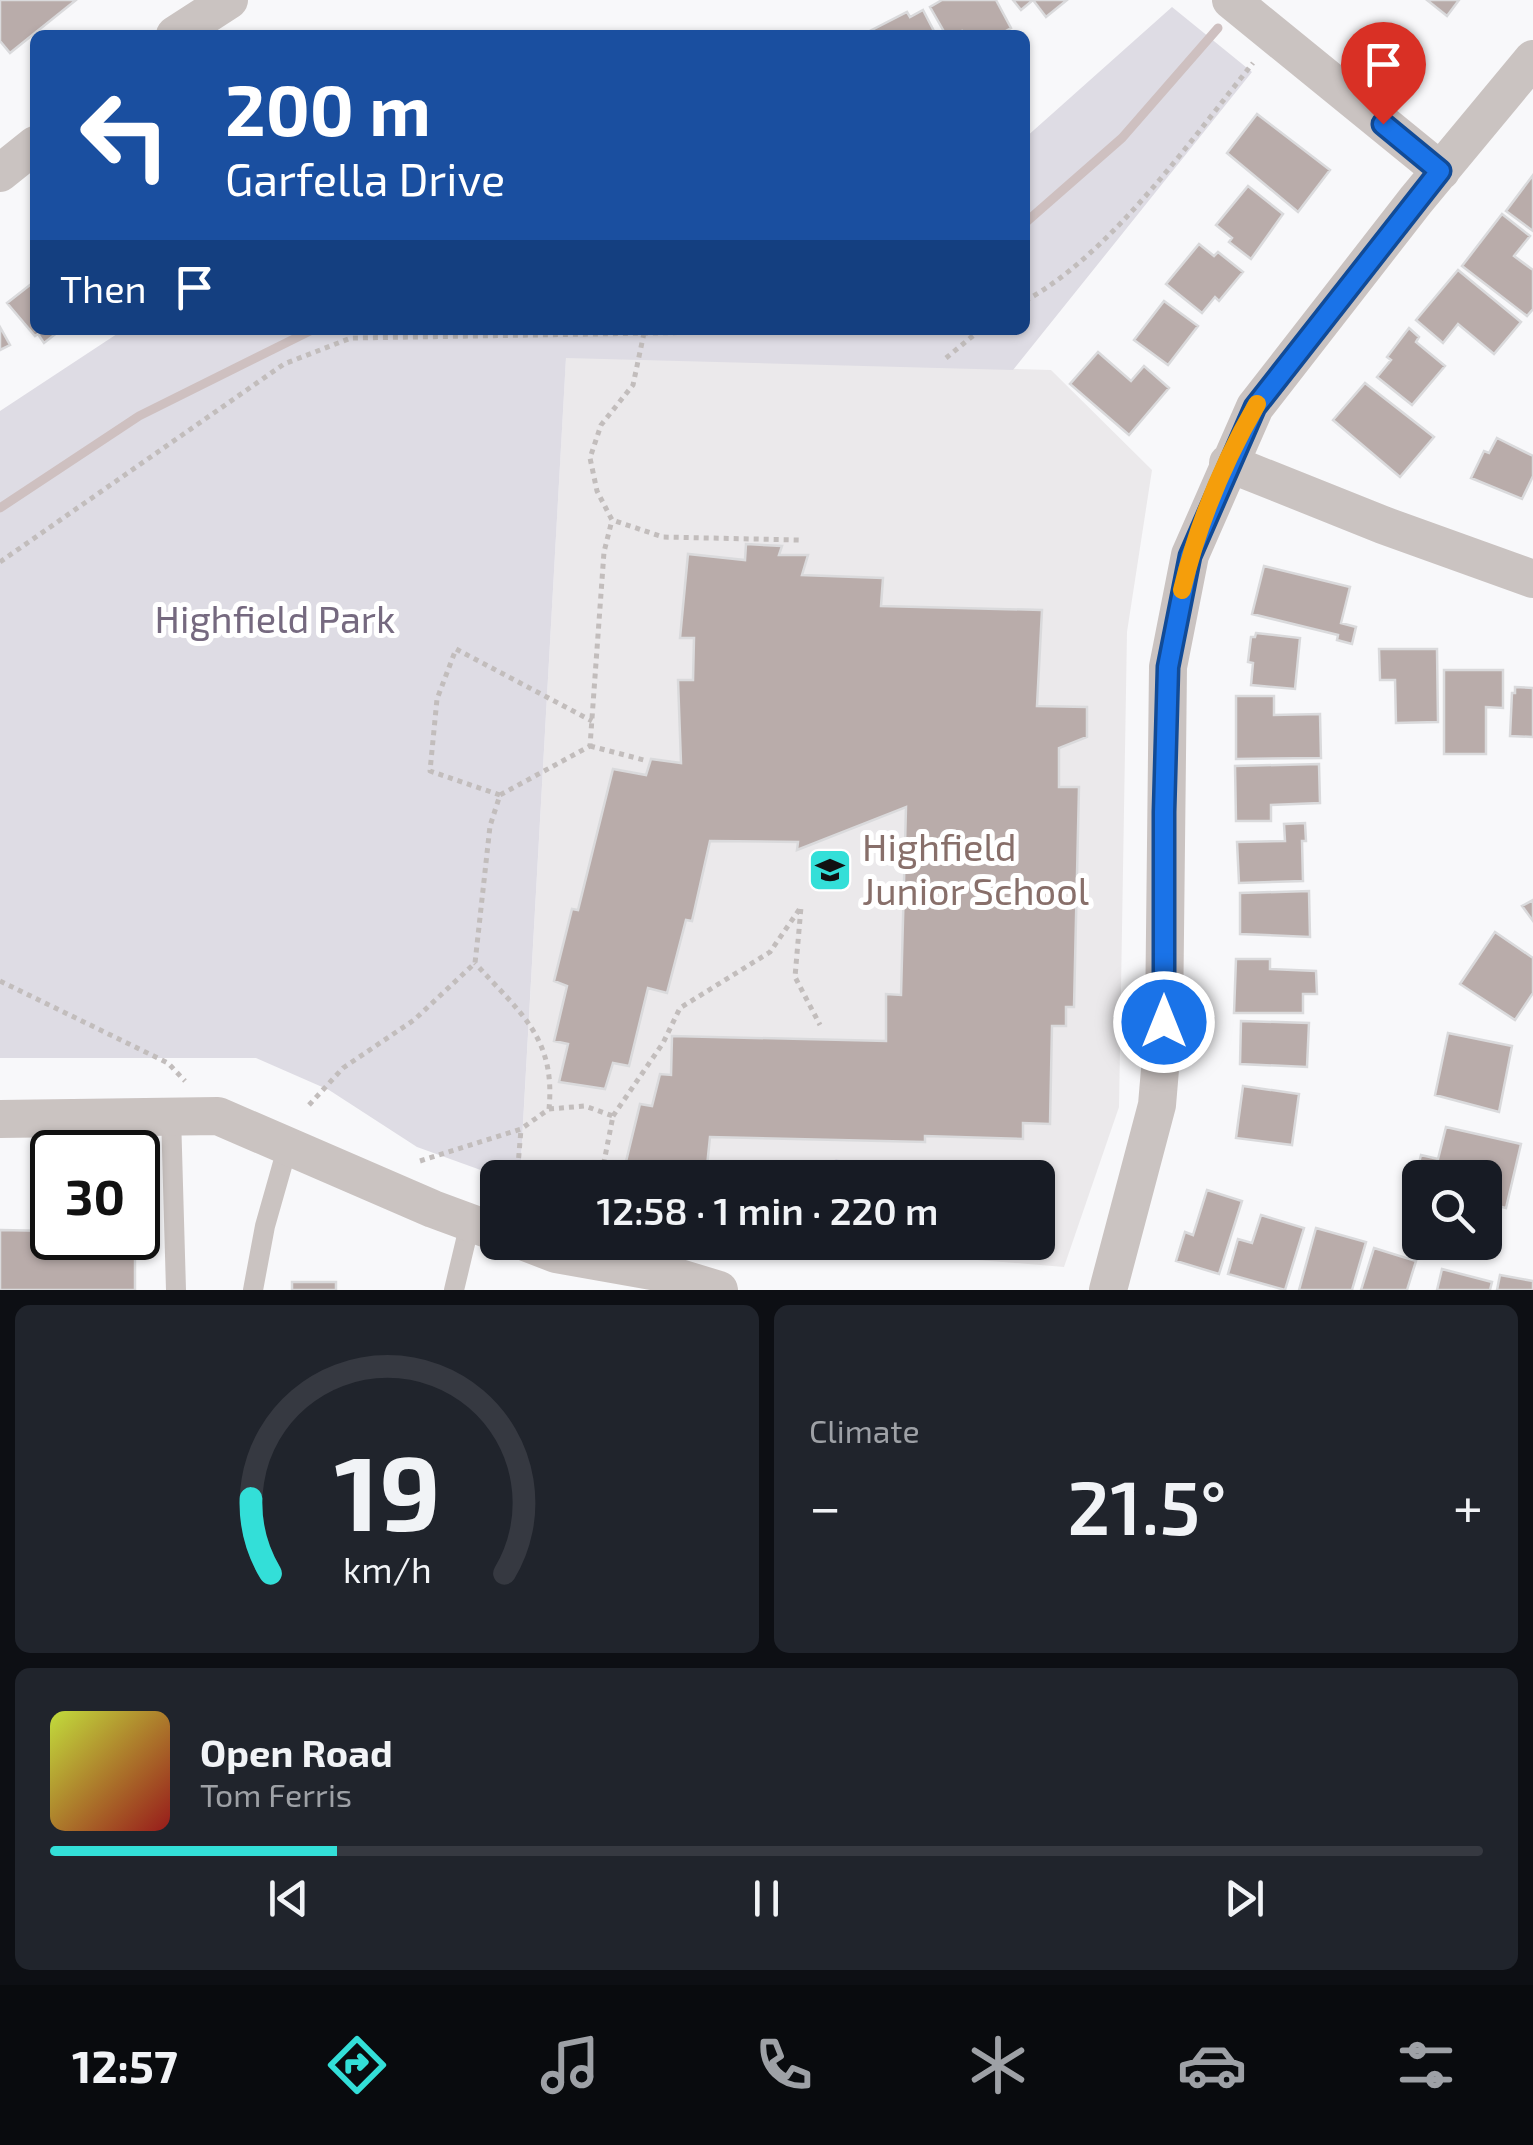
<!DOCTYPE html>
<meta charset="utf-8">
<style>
:root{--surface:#171b24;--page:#20242c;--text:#f1f3f6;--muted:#9ea1a6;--line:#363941;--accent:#33dfd8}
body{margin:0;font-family:"Exo 2",sans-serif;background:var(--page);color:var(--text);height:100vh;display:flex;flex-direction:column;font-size:38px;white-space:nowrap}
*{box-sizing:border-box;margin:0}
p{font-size:32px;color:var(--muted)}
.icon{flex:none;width:55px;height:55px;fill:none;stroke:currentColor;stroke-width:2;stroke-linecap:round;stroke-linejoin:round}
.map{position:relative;height:1290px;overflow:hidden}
.panel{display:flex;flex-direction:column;gap:15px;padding:15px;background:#0d0f14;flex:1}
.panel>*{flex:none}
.top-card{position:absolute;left:30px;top:30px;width:1000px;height:305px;border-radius:15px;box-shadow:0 2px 8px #0004;background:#1a4fa0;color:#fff;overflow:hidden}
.tools{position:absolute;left:1402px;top:1160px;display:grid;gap:20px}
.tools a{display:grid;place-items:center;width:100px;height:100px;border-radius:15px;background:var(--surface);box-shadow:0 2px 8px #0004;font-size:50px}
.speed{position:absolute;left:30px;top:1130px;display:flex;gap:20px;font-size:50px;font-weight:700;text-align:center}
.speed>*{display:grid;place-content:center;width:130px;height:130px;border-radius:50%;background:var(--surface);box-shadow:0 2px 8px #0004;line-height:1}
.speed .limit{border:5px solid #111;border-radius:15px;background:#fff;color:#111}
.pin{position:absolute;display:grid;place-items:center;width:85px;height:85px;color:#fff;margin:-102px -42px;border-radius:50% 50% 50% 0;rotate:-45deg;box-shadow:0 0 10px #0007}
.pin .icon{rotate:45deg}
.me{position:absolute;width:110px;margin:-55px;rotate:0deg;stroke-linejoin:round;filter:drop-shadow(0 0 8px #0008)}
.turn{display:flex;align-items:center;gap:35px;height:210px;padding:0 30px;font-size:45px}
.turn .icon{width:130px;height:130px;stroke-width:2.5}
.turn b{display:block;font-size:70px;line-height:85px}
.then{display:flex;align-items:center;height:95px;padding:0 30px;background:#0003;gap:20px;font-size:38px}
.big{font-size:75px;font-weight:600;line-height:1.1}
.panel .card{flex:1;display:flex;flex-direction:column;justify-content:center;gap:15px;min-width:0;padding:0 35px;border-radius:15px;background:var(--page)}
.panel .dial{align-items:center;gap:0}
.dial svg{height:260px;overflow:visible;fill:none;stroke:var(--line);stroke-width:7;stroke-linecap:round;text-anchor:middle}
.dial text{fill:var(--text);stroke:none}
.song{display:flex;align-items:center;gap:30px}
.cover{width:120px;height:120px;border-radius:15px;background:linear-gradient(135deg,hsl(70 70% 55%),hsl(0 70% 35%))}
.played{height:10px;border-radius:5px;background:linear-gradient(90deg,var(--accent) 20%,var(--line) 20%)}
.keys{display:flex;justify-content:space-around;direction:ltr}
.heat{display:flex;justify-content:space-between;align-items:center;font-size:55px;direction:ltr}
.panel .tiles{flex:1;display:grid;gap:15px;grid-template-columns:1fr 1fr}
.card:last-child{grid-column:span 2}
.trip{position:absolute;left:480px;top:1160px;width:575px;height:100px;border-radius:15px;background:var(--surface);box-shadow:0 2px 8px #0004;font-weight:600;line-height:100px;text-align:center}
.menu{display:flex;height:160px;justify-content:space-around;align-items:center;background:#090b0e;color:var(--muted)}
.menu .icon{width:70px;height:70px}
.menu .current{color:var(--accent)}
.menu b{font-size:45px;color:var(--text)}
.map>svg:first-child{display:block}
.built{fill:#ebe9eb}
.green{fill:#dedce4}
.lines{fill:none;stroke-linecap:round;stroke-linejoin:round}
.stream{stroke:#cec0c0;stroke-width:9}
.building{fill:#b9acaa;stroke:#dadadc;stroke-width:2.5}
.path{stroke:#c2bdbc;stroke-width:5;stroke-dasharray:5 5;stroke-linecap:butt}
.service{stroke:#cac3c1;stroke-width:20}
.minor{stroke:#cac3c1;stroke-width:38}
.route-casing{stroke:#114b97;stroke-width:25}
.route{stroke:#1a73e8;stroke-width:18}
.slow{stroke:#f59e0b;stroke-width:18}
.labels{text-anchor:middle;stroke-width:10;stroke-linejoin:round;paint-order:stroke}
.park-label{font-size:38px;fill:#75697f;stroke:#fff}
.poi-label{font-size:38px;fill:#886f6a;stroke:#fff;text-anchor:start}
</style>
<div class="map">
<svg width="1533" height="1290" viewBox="0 0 1533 1290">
<rect width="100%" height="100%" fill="#f8f8fa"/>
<path class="built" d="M566 357 1051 370 1152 470 1127 632 1119 1107 1064 1267 879 1252 816 1243 1038 1242V1178H520Z"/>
<path class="green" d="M1172 7 1252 72 1013 370 566 358 520 1177H500L417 1147 329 1090 256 1058H0V411L123 330H1025V138Z
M836 1159 854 1164 859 1177H814L815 1173Z"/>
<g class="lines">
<path class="stream" d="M1025 223 1122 138 1218 28
M0 508 139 416 312 330"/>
</g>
<path class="building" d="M0 0H76L10 53 0 41Z
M942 0H996L1011 28 999 35H964L962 31 946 35 930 7Z
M1013 0H1067L1046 17 1033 0 1021 10Z
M1427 0H1459L1447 16Z
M923 10 936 35H870L868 32 907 12 910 17Z
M1257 114 1330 170 1298 212 1227 153Z
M1533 175V231L1506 211Z
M1248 186 1283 214 1251 259 1229 242 1232 238 1216 225Z
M1502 214 1530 236 1514 256 1533 270V309L1527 316 1462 266Z
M1199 244 1214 256 1218 252 1243 272 1219 301 1215 297 1202 313 1166 284Z
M1458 270 1521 322 1494 354 1458 324 1443 343 1416 320Z
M35 281V330L58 332 44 343 38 334 35 336 7 303Z
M1164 301 1198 326 1168 365 1134 340Z
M0 327 10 345 0 350Z
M1409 328 1419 337 1416 342 1445 366 1412 405 1377 377 1391 360 1387 357Z
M1098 352 1131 381 1144 366 1169 388 1129 435 1070 384Z
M1365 383 1434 437 1400 477 1333 420Z
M1497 438 1533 456V476L1522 499 1471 478 1484 451 1489 453Z
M746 544 782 546 779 555H808L802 575 883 578 881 606 1042 610 1037 706 1087 707V737L1059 748V787H1079L1074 1007H1066V1026H1052L1050 1124 1023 1123V1139L925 1136V1142L710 1137 707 1166 715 1168 713 1178H622L640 1104 652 1106 660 1074 671 1075 672 1036 886 1041V994L901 995 906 807 797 850 798 842 710 841 692 921 686 920 667 993 648 988 629 1066 613 1063 605 1089 559 1082 568 1044 554 1041 567 986 554 981 572 909 578 910 613 769 646 775 651 759 681 763 678 680H693L694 638H680L688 554 745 560Z
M1264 566 1350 587 1341 623 1356 627 1352 644 1337 640 1338 635 1252 614Z
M1256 633 1300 638 1295 689 1251 685 1253 663 1248 662 1251 637H1255Z
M1379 649H1437L1438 722 1396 723 1395 680H1380Z
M1444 670H1503V708L1486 707V754H1444Z
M1515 687 1533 688V737L1510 736 1512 693H1515Z
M1236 696H1274V715L1320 714 1321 758 1236 759Z
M1319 764 1320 803 1271 805V821H1236L1235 766Z
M1305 823 1306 841H1302L1303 881 1239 883 1237 842 1285 841 1284 824Z
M1309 891 1310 937 1240 934V893Z
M1533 900V921L1522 906Z
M1495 932 1533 958V993L1515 1020 1460 984Z
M1236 959H1270V969L1316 971 1317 994H1303V1013H1234Z
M1241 1021 1309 1023 1307 1067 1240 1064Z
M1448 1033 1512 1046 1499 1112 1435 1095Z
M1243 1086 1299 1094 1292 1145 1236 1138Z
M1446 1127 1521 1144 1506 1208 1485 1203V1178H1420V1184L1414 1183 1421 1155 1438 1159Z
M1207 1190 1242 1201 1219 1274 1176 1261 1185 1232 1193 1235Z
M1261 1215 1304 1228 1285 1290 1228 1274 1238 1239 1252 1243Z
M1316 1228 1366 1242 1352 1290H1299Z
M0 1230 52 1231V1238H135V1290H0Z
M1374 1248 1416 1261 1407 1290H1361Z
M1442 1269 1492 1282 1490 1290H1437Z
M1500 1275 1533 1281V1290H1497Z
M292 1282H336V1290H292Z"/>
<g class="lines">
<path class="path" d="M1025 301C1113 252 1190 141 1253 63
M644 333 633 385 601 425 590 458 597 491 612 520 663 537 799 540
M946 358 980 330
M0 562 284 364 351 338 836 330
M590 746 644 760
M500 795 430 771 437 699 456 649 592 721
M0 981 168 1063 185 1081
M309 1105 343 1068 414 1020 475 963 490 826 500 795 590 746 604 552 612 520
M549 1109 585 1106 613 1116 604 1162 605 1178
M613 1116 663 1043 680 1008 770 952 801 907 795 977 820 1025
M420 1161 521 1129 549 1109C556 1037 519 1012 475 963
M517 1178 521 1129"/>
<path class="service" d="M171 1115 176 1290
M253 1290 265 1226 288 1145
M454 1290 470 1223"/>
<path class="minor" d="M1231 0 1441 171
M175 35 229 0
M0 173 35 145
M1228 463 1383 525 1533 579
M0 1119 218 1116 433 1209 498 1233
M525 1242 556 1254 663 1273 719 1290
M1108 1290 1157 1105 1164 1022 1168 667 1190 555 1255 407 1416 200 1533 59"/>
</g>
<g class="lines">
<g class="route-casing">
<path id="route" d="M1164 1022V812L1168 667 1190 556 1255 407 1440 171 1383 124"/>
</g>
<use href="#route" class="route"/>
<path class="slow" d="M1182 590C1197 527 1224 461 1257 404"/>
</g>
<defs>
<g id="school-square" transform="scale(2.25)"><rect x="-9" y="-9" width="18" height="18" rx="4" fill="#33dfd8" stroke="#fff"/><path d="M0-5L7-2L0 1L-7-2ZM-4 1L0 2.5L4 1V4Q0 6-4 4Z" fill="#111"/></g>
</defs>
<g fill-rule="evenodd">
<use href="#school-square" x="830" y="870"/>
</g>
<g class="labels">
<g class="park-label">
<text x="275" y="633">Highfield Park</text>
</g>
<g class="poi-label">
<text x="862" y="861">Highfield<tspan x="862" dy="44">Junior School</tspan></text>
</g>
</g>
</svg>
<div class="tools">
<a><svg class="icon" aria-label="search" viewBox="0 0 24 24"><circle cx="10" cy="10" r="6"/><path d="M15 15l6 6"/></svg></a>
</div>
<div class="speed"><div class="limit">30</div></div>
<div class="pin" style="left:1383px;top:124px;background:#d93025"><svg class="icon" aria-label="arrive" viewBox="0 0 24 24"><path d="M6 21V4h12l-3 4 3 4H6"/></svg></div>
<svg class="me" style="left:1164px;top:1022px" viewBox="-20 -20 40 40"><circle r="17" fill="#1a73e8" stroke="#fff" stroke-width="3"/><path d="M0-11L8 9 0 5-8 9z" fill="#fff"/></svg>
<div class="trip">12:58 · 1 min · 220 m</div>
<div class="top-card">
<div class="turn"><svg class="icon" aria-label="left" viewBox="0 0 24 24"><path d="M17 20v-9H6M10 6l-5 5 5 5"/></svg><div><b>200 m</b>Garfella Drive</div></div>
<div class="then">Then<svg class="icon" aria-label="arrive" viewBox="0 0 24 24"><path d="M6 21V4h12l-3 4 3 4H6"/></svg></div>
</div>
</div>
<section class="panel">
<div class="tiles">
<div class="card dial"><svg viewBox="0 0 100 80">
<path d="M14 69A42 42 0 1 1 86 69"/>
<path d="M14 69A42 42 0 0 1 8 46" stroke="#33dfd8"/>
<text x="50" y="56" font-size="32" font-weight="700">19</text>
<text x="50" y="72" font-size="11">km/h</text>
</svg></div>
<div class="card"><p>Climate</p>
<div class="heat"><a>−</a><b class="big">21.5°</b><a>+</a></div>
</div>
<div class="card">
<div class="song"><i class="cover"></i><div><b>Open Road</b><p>Tom Ferris</p></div></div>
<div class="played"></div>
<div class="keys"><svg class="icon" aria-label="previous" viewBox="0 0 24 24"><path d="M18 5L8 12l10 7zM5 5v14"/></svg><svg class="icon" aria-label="pause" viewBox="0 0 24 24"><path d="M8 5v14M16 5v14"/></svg><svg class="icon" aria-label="next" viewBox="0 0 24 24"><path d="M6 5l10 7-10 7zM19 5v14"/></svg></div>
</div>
</div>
</section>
<nav class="menu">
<b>12:57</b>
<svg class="icon current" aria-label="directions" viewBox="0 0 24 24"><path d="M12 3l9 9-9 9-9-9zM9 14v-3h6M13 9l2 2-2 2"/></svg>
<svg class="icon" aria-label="music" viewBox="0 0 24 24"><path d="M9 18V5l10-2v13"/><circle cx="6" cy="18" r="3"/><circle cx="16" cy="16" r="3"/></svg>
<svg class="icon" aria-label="phone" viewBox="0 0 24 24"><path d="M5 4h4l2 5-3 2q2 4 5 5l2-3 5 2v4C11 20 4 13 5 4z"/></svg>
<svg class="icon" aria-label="climate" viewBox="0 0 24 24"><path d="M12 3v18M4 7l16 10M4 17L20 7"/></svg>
<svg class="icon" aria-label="car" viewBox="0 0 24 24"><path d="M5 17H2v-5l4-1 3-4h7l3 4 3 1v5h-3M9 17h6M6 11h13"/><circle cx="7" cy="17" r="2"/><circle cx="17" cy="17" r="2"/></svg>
<svg class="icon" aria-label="filters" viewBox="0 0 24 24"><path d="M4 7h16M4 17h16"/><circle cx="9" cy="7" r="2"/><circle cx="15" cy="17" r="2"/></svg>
</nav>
